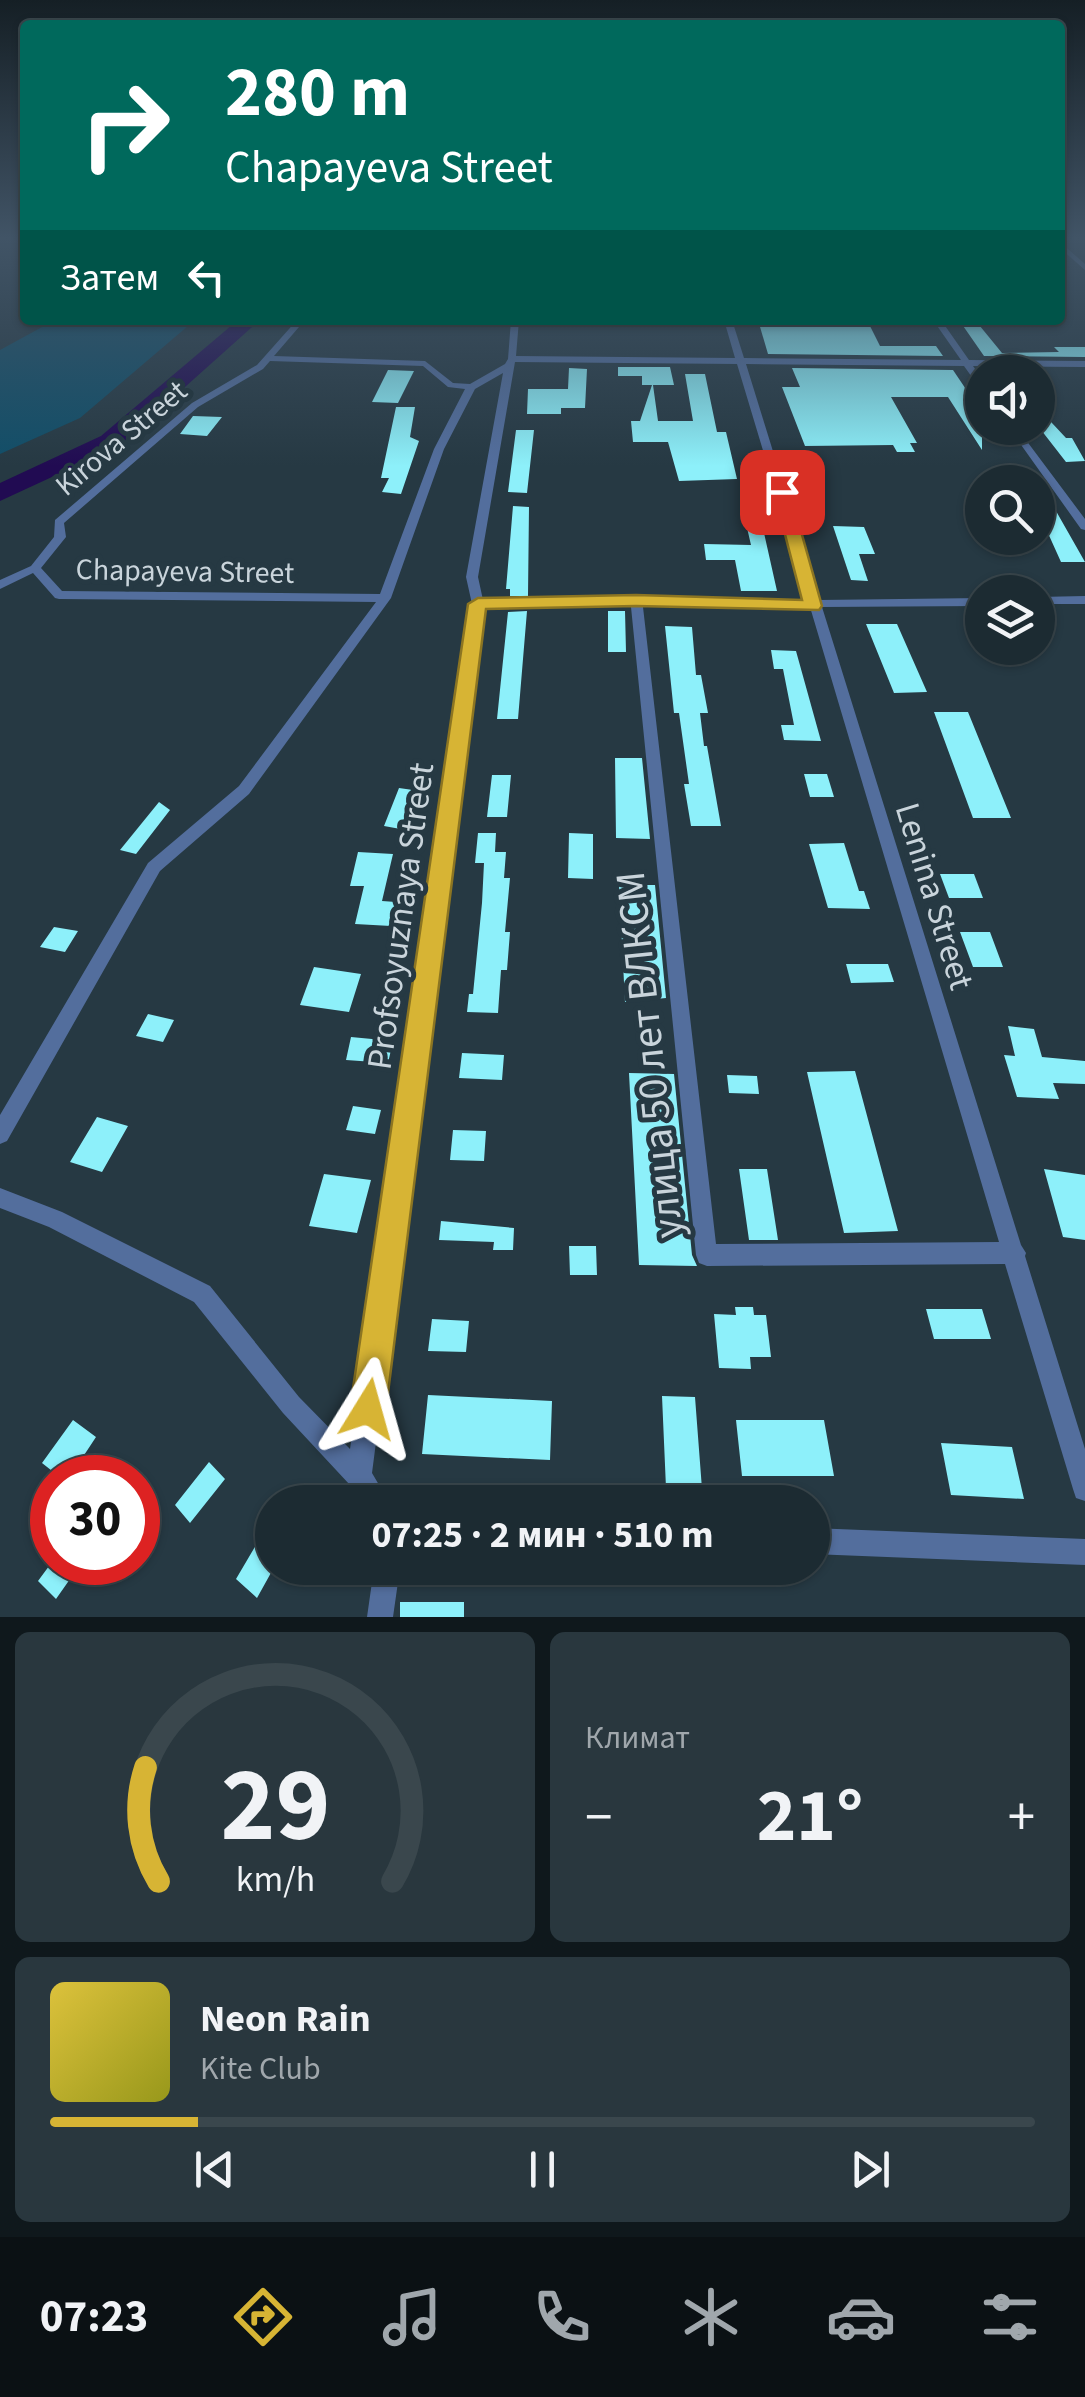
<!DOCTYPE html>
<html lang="ru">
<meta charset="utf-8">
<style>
:root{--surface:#1c2b32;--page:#29373e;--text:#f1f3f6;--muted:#a0a7ac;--line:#3a474d;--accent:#d7b434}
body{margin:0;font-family:"Source Sans 3",sans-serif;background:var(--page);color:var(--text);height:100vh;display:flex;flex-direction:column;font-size:38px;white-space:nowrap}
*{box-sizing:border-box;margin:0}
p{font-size:32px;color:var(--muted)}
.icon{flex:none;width:55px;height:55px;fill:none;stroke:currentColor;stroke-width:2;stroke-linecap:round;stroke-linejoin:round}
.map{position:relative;height:1617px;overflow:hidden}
.panel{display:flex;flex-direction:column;gap:15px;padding:15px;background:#0f181c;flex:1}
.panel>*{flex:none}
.banner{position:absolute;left:20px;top:20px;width:1045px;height:305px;border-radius:10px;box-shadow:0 2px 8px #0004,0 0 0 2px var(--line);background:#00695c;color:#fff;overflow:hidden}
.buttons{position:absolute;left:965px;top:355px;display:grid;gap:20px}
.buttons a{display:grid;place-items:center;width:90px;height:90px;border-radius:50%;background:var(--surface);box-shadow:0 2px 8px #0004,0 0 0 2px var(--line);font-size:50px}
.speed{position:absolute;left:30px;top:1455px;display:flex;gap:20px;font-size:50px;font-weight:700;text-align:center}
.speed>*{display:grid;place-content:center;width:130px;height:130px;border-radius:50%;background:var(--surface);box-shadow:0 2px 8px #0004,0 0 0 2px var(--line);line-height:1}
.speed .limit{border:15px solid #d22;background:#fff;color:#111}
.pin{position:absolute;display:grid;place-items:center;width:85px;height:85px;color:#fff;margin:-42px;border-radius:20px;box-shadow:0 5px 15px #0006}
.me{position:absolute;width:110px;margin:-55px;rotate:8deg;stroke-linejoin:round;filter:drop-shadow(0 0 8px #0008)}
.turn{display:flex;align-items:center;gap:35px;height:210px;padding:0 40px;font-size:45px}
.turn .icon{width:130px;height:130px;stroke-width:2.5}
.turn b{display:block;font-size:70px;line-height:85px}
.then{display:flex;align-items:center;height:95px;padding:0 40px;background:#0003;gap:20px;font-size:38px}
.big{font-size:75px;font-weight:700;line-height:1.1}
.panel .card{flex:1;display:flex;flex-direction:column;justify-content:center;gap:15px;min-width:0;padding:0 35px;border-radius:15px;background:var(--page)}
.panel .dial{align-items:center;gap:0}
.dial svg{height:260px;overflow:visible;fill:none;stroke:var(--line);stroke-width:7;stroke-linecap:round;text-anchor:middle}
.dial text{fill:var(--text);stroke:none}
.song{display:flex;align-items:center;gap:30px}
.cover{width:120px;height:120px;border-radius:15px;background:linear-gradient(135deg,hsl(50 70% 55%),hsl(60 70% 35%))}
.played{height:10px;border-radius:5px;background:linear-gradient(90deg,var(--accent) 15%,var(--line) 15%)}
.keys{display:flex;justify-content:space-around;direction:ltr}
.heat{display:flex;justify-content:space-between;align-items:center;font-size:55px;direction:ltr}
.panel .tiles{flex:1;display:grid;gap:15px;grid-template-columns:1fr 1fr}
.card:last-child{grid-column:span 2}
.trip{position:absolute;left:255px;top:1485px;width:575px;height:100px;border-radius:50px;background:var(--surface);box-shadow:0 2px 8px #0004,0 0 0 2px var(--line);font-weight:700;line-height:100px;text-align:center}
.tabs{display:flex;height:160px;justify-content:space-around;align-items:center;background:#0b1114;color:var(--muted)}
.tabs .icon{width:70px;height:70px}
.tabs .on{color:var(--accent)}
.tabs b{font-size:45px;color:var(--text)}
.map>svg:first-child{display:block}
.green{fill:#114e68}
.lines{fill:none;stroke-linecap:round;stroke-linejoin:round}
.river{fill:#210b52;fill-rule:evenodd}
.building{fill:#8df0fa}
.street{fill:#536e9d;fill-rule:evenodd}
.route{fill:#d7b434;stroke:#8c7522;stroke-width:2.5}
.labels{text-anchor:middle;stroke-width:10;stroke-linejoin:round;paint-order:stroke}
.far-street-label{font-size:30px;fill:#c9d4db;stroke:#263943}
.street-label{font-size:35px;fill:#c9d4db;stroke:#263943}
.near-street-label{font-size:42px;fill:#c9d4db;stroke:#263943}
</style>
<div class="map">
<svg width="1085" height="1617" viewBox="0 0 1085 1617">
<rect width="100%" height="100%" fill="#263943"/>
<path class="green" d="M55 320H195L80 418 0 454V350Z"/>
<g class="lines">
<path class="river" d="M238 320H260L119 446 0 501V483L101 436Z"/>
</g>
<path class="building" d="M758 320H867L880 346H936L943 356 768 354Z
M959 320H975L1002 353 1059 352 1054 347H1085V357L984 356Z
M618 367H670L674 385H653L658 421H693L685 374H705L717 432H726L737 479 679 481 668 442H633L631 421H640L652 385H642V376H618Z
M569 368 587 369 585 408H561V414H527L528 389H568Z
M792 368 953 370 982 413V450L948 397H891L917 443H910L915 452H897L893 445 805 446 782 387H800Z
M388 370 414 371 398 403 372 402Z
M396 407H415L410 437 419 441 401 494 382 492 389 478H381Z
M1038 408 1066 438H1072L1085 461 1066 462 1038 426Z
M193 416 222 417 207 436 180 434Z
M516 430H534L527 493 508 492Z
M1038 485 1056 511 1085 562H1061L1038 511Z
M513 506 529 507 528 596H510V589H506Z
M742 506H758L777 591H741L735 560H706L704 544 751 545Z
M833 526 864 527 875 554H859L868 581 851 580Z
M527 611 518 719H497L508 612Z
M608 611H625L626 652H608Z
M866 624H897L927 692 894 693Z
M665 626 692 627 696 675H701L708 713H700L704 746H707L721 826H691L684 784H689L679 713H674Z
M771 650 796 651 821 741 784 740 781 725H794L783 669H774Z
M934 712H968L1011 818H973Z
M615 758H642L650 839 616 838Z
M804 774H827L834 797H810Z
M492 775H511L507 817H487Z
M399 788 420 791 406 830 384 826Z
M159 802 170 810 136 854 120 850Z
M478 833H496L495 852H506L504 878H510L505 932H510L507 970H501L498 1013 467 1012 469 994H473L482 903 484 863H475Z
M569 833 593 834V879L568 878Z
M844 843 859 891H864L870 909 828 908 809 844Z
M358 852 393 854 382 901 396 902 391 926 355 924 364 886H350Z
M940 874H974L983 898H949Z
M619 885H655L666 998 625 1002Z
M54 927 78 931 65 952 40 947Z
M960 932H990L1003 967H973Z
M846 964H888L894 982 851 983Z
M314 967 361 974 349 1012 300 1005Z
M148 1014 174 1020 163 1042 136 1036Z
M1008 1026 1034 1029 1042 1057 1085 1061V1084L1053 1083 1059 1099 1017 1097 1004 1055 1015 1056Z
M351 1037 393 1041 388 1063 346 1060Z
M462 1053 504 1055 502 1080 459 1078Z
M855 1071 898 1231 844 1233 807 1072Z
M629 1073 674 1074 692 1255 697 1266 639 1265Z
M727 1075 757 1076 759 1094 729 1093Z
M353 1106 381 1110 375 1134 346 1130Z
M97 1117 128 1126 102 1172 70 1162Z
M453 1130 486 1131 484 1161 450 1160Z
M739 1169H767L778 1240H749Z
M1044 1169 1085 1175V1240L1063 1237Z
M324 1174 371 1180 357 1233 309 1226Z
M441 1221 514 1228 513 1250H493L494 1242 439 1240Z
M569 1246H596L597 1275H570Z
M735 1307H753L754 1315H766L771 1357H750L751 1369 719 1368 714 1314 736 1315Z
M926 1309H982L991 1339H934Z
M432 1319 469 1321 466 1352 428 1351Z
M428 1395 552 1401 550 1460 422 1454Z
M662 1396 695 1397 702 1489 666 1488Z
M73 1420 96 1437 69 1478H61L42 1463Z
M736 1420H824L834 1476H742Z
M941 1443 1012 1447 1024 1499 951 1495Z
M209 1462 225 1479 190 1523 175 1505Z
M272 1518V1571L257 1598 236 1579Z
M52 1562H82L56 1599 38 1581Z
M400 1602H464V1617H400Z"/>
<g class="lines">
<path class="street" d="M1060 242 1085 264V270L1060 248Z
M297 320H305L274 356 425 361 453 383 470 384 505 364 508 359 511 320H519L516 356 735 358 724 320H732L744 358 961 360 933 320H941L969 360 1085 361V367L973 366 982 379V388L979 387 964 366 746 364 819 600 982 598V606L822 607 1021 1245 1026 1253 1025 1256 1085 1449V1501L1076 1498 1073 1489 1005 1264 707 1266 699 1263 696 1255 631 607 484 608 372 1473 389 1502H362L350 1485 283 1413 194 1302 49 1227 0 1208V1188L62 1212 210 1286 299 1397 350 1449 472 604 466 577 503 373 475 389 444 449 391 598 249 794 160 871 7 1141 0 1144V1115L148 863 239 786 376 602 59 599 55 598 33 573 0 589V580L31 566 54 537 55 520 192 403 257 365ZM270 361 423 366 448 387 465 389 434 449 380 594 62 591 41 568 66 537 64 523 198 407 263 369ZM515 362 737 364 808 600 641 599 636 597 631 599 483 600 478 577ZM643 607H810L999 1242 716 1244Z
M1009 428H1017L1085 519V530L1081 529Z
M1085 596V604H1038V597Z
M812 1528 1085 1539V1565L812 1554Z
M374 1568H400L393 1617H367Z"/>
</g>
<linearGradient id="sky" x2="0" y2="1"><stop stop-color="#151f25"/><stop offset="0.51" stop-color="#415466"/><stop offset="1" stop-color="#415466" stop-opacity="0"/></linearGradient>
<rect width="1085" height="466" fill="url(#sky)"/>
<path class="route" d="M782 487 790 492 822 606 819 610 636 606 486 609 386 1409 381 1422 368 1427 355 1422 350 1409 468 604 478 598 636 595 802 600 774 492Z"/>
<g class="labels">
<g class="far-street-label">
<text transform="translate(121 438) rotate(-40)" y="10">Kirova Street</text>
<text transform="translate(185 571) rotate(1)" y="10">Chapayeva Street</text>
</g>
<g class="street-label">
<text transform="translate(935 896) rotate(73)" y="12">Lenina Street</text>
<text transform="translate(400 916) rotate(-82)" y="12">Profsoyuznaya Street</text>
</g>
<g class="near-street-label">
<text transform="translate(648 1055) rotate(-96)" y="15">улица 50 лет ВЛКСМ</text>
</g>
</g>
</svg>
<div class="buttons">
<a><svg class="icon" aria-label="sound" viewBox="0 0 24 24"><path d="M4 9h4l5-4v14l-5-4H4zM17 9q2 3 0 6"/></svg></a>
<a><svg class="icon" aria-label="search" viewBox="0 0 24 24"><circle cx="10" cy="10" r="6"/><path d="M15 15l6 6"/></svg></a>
<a><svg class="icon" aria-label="layers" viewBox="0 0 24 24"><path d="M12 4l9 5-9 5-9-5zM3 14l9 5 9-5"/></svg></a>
</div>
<div class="speed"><div class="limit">30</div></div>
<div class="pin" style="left:782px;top:492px;background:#d93025"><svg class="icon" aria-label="arrive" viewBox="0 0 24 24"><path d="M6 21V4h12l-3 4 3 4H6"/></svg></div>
<svg class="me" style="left:368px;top:1409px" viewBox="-20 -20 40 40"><path d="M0-17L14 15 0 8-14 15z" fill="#d7b434" stroke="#fff" stroke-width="4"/></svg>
<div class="trip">07:25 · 2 мин · 510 m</div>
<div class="banner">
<div class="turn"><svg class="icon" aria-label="right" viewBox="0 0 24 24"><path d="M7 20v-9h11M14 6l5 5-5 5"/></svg><div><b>280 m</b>Chapayeva Street</div></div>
<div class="then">Затем<svg class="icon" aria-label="left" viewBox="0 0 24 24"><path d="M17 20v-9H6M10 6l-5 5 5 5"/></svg></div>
</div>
</div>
<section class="panel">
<div class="tiles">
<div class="card dial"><svg viewBox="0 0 100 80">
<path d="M14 69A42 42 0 1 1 86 69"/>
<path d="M14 69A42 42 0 0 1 10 34" stroke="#d7b434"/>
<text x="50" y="56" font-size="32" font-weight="700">29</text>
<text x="50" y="72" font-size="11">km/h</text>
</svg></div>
<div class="card"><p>Климат</p>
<div class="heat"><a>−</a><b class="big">21°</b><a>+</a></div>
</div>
<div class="card">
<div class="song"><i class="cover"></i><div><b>Neon Rain</b><p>Kite Club</p></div></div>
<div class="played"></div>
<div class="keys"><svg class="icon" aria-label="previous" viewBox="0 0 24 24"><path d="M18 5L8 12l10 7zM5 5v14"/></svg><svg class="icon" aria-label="pause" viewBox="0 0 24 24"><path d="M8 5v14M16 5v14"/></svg><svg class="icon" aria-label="next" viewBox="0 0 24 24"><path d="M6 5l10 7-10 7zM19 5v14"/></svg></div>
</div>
</div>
</section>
<nav class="tabs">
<b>07:23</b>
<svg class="icon on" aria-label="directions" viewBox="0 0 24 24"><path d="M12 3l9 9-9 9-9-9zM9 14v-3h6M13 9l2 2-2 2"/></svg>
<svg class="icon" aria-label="music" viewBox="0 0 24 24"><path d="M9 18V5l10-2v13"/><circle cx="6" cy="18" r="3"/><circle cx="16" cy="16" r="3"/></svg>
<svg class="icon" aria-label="phone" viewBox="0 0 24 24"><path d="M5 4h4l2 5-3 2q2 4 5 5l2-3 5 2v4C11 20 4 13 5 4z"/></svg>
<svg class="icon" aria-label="climate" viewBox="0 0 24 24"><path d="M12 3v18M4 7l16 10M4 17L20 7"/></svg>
<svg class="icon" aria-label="car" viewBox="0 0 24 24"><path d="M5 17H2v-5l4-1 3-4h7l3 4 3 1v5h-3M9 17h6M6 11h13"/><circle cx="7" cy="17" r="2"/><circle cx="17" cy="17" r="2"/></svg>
<svg class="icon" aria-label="filters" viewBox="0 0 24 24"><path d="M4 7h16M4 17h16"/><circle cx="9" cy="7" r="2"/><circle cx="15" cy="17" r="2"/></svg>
</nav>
